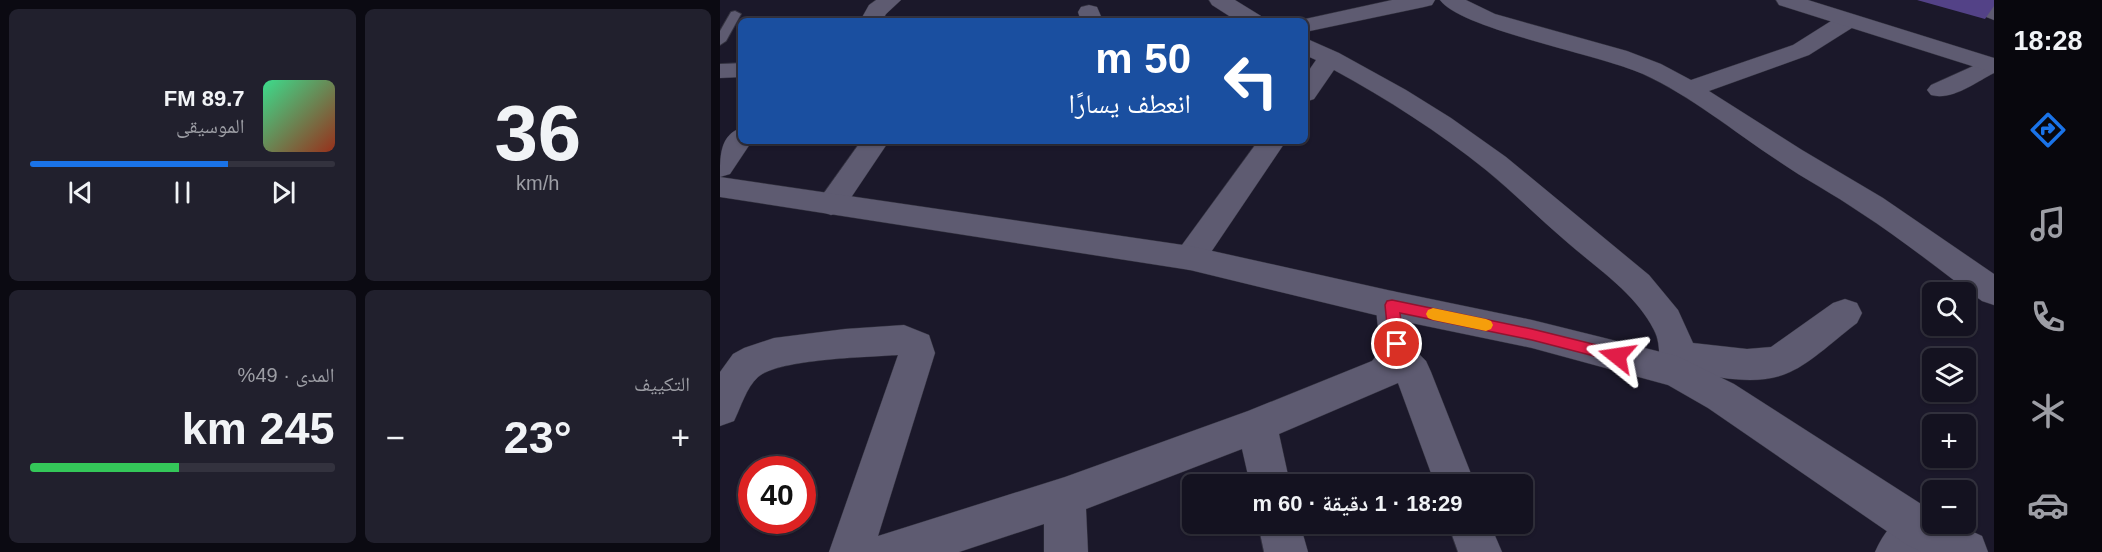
<!DOCTYPE html>
<html lang="ar">
<meta charset="utf-8">
<style>
:root{--surface:#141220;--page:#21202d;--text:#f1f3f6;--muted:#9d9ea5;--line:#33323e;--accent:#1a73e8}
body{margin:0;font-family:Helvetica,"Noto Naskh Arabic",sans-serif;background:var(--page);color:var(--text);direction:rtl;height:100vh;display:flex;flex-direction:column;font-size:22px;white-space:nowrap}
*{box-sizing:border-box;margin:0}
p{font-size:20px;color:var(--muted)}
.icon{flex:none;width:33px;height:33px;fill:none;stroke:currentColor;stroke-width:2;stroke-linecap:round;stroke-linejoin:round}
.map{position:relative;flex:1;overflow:hidden;direction:ltr}
.side{display:flex;flex-direction:column;gap:9px;padding:9px;background:#0b0a12;width:720px}
.side>*{flex:none}
.top-card{position:absolute;left:18px;top:18px;width:570px;height:126px;border-radius:9px;box-shadow:0 2px 4px #0004,0 0 0 2px var(--line);direction:rtl;background:#1a4fa0;color:#fff;overflow:hidden}
.tools{position:absolute;left:1202px;top:282px;display:grid;gap:12px}
.tools a{display:grid;place-items:center;width:54px;height:54px;border-radius:9px;background:var(--surface);box-shadow:0 2px 4px #0004,0 0 0 2px var(--line);font-size:30px}
.speed{position:absolute;left:18px;top:456px;display:flex;gap:12px;font-size:30px;font-weight:700;text-align:center}
.speed>*{display:grid;place-content:center;width:78px;height:78px;border-radius:50%;background:var(--surface);box-shadow:0 2px 4px #0004,0 0 0 2px var(--line);line-height:1}
.speed .limit{border:9px solid #d22;background:#fff;color:#111}
.pin{position:absolute;display:grid;place-items:center;width:51px;height:51px;color:#fff;margin:-26px;border:3px solid #fff;border-radius:50%;box-shadow:0 2px 6px #0007}
.me{position:absolute;width:66px;margin:-33px;rotate:285deg;stroke-linejoin:round;filter:drop-shadow(0 0 4px #0008)}
.turn{display:flex;align-items:center;gap:21px;height:126px;padding:0 18px;font-size:27px}
.turn .icon{width:78px;height:78px;stroke-width:2.5}
.turn b{display:block;font-size:42px;line-height:51px}
.big{font-size:45px;font-weight:800;line-height:1.1}
.side .widget{flex:1;display:flex;flex-direction:column;justify-content:center;gap:9px;min-width:0;padding:0 21px;border-radius:9px;background:var(--page)}
.side .dial{align-items:center;gap:0}
.dial b{font-size:78px;line-height:1}
.song{display:flex;align-items:center;gap:18px}
.cover{width:72px;height:72px;border-radius:9px;background:linear-gradient(135deg,hsl(150 70% 55%),hsl(10 70% 35%))}
.played{height:6px;border-radius:3px;background:linear-gradient(90deg,var(--accent) 65%,var(--line) 65%)}
.keys{display:flex;justify-content:space-around;direction:ltr}
.heat{display:flex;justify-content:space-between;align-items:center;font-size:33px;direction:ltr}
.charge{height:9px;border-radius:4px;background:linear-gradient(90deg,#34c759 49%,var(--line) 0)}
.side .tiles{flex:1;display:grid;gap:9px;grid-template-columns:repeat(2,1fr)}
.trip{position:absolute;left:462px;top:474px;width:351px;height:60px;border-radius:9px;background:var(--surface);box-shadow:0 2px 4px #0004,0 0 0 2px var(--line);font-weight:800;line-height:60px;text-align:center;direction:rtl}
main{display:flex;flex:1;min-height:0}
.tab-bar{display:flex;flex-direction:column;width:108px;justify-content:space-around;align-items:center;background:#08070d;color:var(--muted)}
.tab-bar .icon{width:42px;height:42px}
.tab-bar .active{color:var(--accent)}
.tab-bar b{font-size:27px;color:var(--text)}
.map>svg:first-child{display:block}
.lines{fill:none;stroke-linecap:round;stroke-linejoin:round}
.lane-casing{stroke:#33323f;stroke-width:2}
.street-casing{stroke:#33323f;stroke-width:1}
.secondary-casing{stroke:#33323f;stroke-width:1}
.lane{fill:#5e5b71;fill-rule:evenodd}
.street{fill:#5e5b71;fill-rule:evenodd}
.secondary{fill:#5e5b71;fill-rule:evenodd}
.wall{fill:#534287}
.route{fill:#e11d48;stroke:#92132f;stroke-width:1.5}
.slow{fill:#f59e0b}
</style>
<main>
<nav class="tab-bar">
<b>18:28</b>
<svg class="icon active" aria-label="directions" viewBox="0 0 24 24"><path d="M12 3l9 9-9 9-9-9zM9 14v-3h6M13 9l2 2-2 2"/></svg>
<svg class="icon" aria-label="music" viewBox="0 0 24 24"><path d="M9 18V5l10-2v13"/><circle cx="6" cy="18" r="3"/><circle cx="16" cy="16" r="3"/></svg>
<svg class="icon" aria-label="phone" viewBox="0 0 24 24"><path d="M5 4h4l2 5-3 2q2 4 5 5l2-3 5 2v4C11 20 4 13 5 4z"/></svg>
<svg class="icon" aria-label="climate" viewBox="0 0 24 24"><path d="M12 3v18M4 7l16 10M4 17L20 7"/></svg>
<svg class="icon" aria-label="car" viewBox="0 0 24 24"><path d="M5 17H2v-5l4-1 3-4h7l3 4 3 1v5h-3M9 17h6M6 11h13"/><circle cx="7" cy="17" r="2"/><circle cx="17" cy="17" r="2"/></svg>
</nav>
<div class="map">
<svg width="1274" height="552" viewBox="0 0 1274 552">
<rect width="100%" height="100%" fill="#1b182a"/>
<g class="lines">
<g class="lane-casing">
<path id="lane" d="M15 11 21 14 6 41 0 45V31L11 12Z"/>
</g>
<g class="street-casing">
<path id="street" d="M156 0H181L166 14 162 21H140L149 5Z
M489 0H515L541 16 544 21H517L492 5Z
M672 0H715L712 5 704 7 585 32V21H576Z
M720 0H746L775 14 907 51 941 64 971 80 1073 45 1119 16 1127 14 1135 16 1138 21 1135 26 1089 55 989 91 1082 150 1163 198 1274 274V305L1262 301C1222 272 1183 240 1141 213 1114 194 1084 179 1057 160 1013 131 971 96 923 74 882 55 740 29 720 0Z
M1232 0H1262L1274 5V20L1235 5Z
M369 5 377 7 383 21H361L358 12 361 7Z
M585 38 619 53 686 90 731 118 786 157 929 275 958 310 973 343 1027 349 1051 347 1113 303 1125 299 1137 303 1142 313 1137 323C1118 337 1091 363 1070 372 1041 386 1005 378 975 374L970 383 957 388 944 383C936 366 943 347 934 330 916 294 878 269 848 243 820 219 794 193 766 170 719 132 667 99 614 70L594 99 585 102V76L596 60 585 55Z
M1271 58H1274V73C1256 82 1232 101 1211 95L1207 90 1211 85Z
M21 63V77L0 78V64Z
M21 128V141H32L10 174 0 177C0 156 0 135 21 128Z
M141 141H169L122 211 111 215 100 211 96 204Z
M538 141H566L481 267 470 270 459 267 454 258 459 249Z
M672 291 684 295 689 305 695 350 706 361 711 372 755 484H715L678 383 559 434 570 484H530L522 449 366 509 368 552H324V524L239 552H109L178 355C149 357 58 359 38 377 26 388 21 407 14 421L0 426V372L13 354 24 348 54 338 125 329 184 325 209 335 215 353 158 536 345 477 528 411 652 361C669 343 649 316 660 295Z
M1199 506 1212 512V524H1219L1221 528 1214 543 1206 552H1155C1164 531 1178 515 1199 506Z
M538 524H580L588 552H544Z
M728 524H770L782 552H738Z"/>
</g>
<g class="secondary-casing">
<path id="secondary" d="M1056 0H1088L1274 58V73L1059 5Z
M0 177 470 246 672 291 812 320 957 356 1014 384 1212 511V524H1236L1262 536 1268 552H1201L1184 543 988 408 948 385 812 348 672 319 470 270 0 197Z"/>
</g>
<use href="#lane" class="lane"/>
<use href="#street" class="street"/>
<use href="#secondary" class="secondary"/>
</g>
<path class="wall" d="M1197 0H1274V6L1265 19Z"/>
<path class="route" d="M672 300 812 329 897 350 903 351 905 356 903 360 897 362 812 340 680 313 684 344 682 348H672L669 344 665 305 667 301Z"/>
<path class="slow" d="M713 308 766 319 771 321 773 325 771 329 766 331 713 320 708 318 706 314 708 310Z"/>
</svg>
<div class="tools">
<a><svg class="icon" aria-label="search" viewBox="0 0 24 24"><circle cx="10" cy="10" r="6"/><path d="M15 15l6 6"/></svg></a>
<a><svg class="icon" aria-label="layers" viewBox="0 0 24 24"><path d="M12 4l9 5-9 5-9-5zM3 14l9 5 9-5"/></svg></a>
<a>+</a>
<a>−</a>
</div>
<div class="speed"><div class="limit">40</div></div>
<div class="pin" style="left:677px;top:344px;background:#d93025"><svg class="icon" aria-label="arrive" viewBox="0 0 24 24"><path d="M6 21V4h12l-3 4 3 4H6"/></svg></div>
<svg class="me" style="left:897px;top:356px" viewBox="-20 -20 40 40"><path d="M0-17L14 15 0 8-14 15z" fill="#e11d48" stroke="#fff" stroke-width="4"/></svg>
<div class="trip">18:29 · 1 دقيقة · 60 m</div>
<div class="top-card">
<div class="turn"><svg class="icon" aria-label="left" viewBox="0 0 24 24"><path d="M17 20v-9H6M10 6l-5 5 5 5"/></svg><div><b>50 m</b>انعطف يسارًا</div></div>
</div>
</div>
<section class="side">
<div class="tiles">
<div class="widget dial"><b>36</b><p>km/h</p></div>
<div class="widget">
<div class="song"><i class="cover"></i><div><b>89.7 FM</b><p>الموسيقى</p></div></div>
<div class="played"></div>
<div class="keys"><svg class="icon" aria-label="previous" viewBox="0 0 24 24"><path d="M18 5L8 12l10 7zM5 5v14"/></svg><svg class="icon" aria-label="pause" viewBox="0 0 24 24"><path d="M8 5v14M16 5v14"/></svg><svg class="icon" aria-label="next" viewBox="0 0 24 24"><path d="M6 5l10 7-10 7zM19 5v14"/></svg></div>
</div>
<div class="widget"><p>التكييف</p>
<div class="heat"><a>−</a><b class="big">23°</b><a>+</a></div>
</div>
<div class="widget"><p>المدى · 49%</p><b class="big">245 km</b><div class="charge"></div></div>
</div>
</section>
</main>
